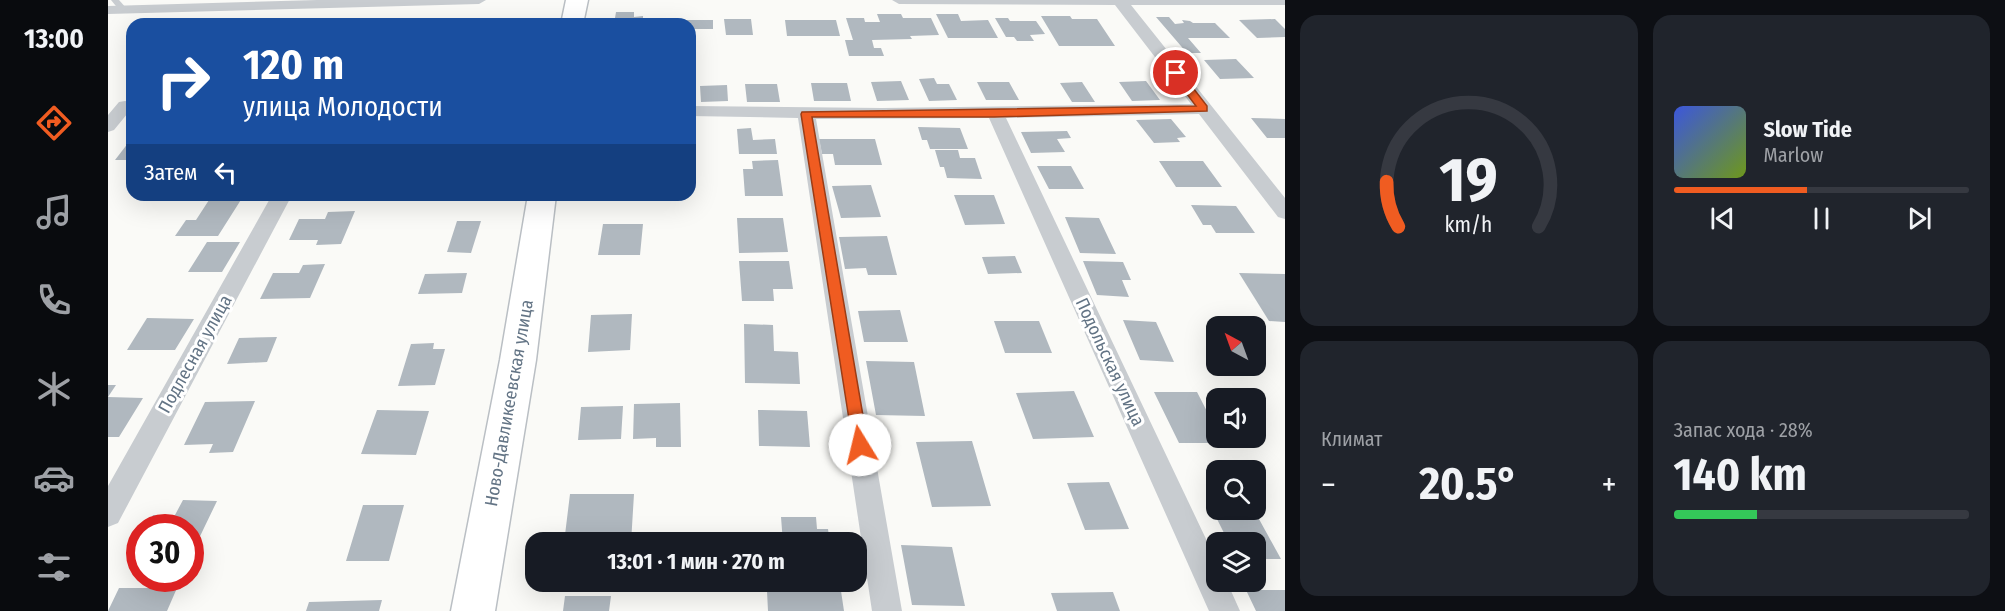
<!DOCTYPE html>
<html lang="ru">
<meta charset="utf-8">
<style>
:root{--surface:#171b24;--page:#20242c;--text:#f1f3f6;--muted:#9ea1a6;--line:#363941;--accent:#f05c21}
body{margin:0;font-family:"Fira Sans Condensed",sans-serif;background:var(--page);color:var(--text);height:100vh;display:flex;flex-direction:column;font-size:22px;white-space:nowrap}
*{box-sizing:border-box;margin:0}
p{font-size:20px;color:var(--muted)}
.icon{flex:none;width:33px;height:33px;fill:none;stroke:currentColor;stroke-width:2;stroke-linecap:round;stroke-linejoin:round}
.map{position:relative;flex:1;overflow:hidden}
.panel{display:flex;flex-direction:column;gap:15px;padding:15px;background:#0d0f14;width:720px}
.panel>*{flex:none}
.guide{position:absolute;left:18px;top:18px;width:570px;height:183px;border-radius:18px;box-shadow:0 6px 24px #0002;background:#1a4fa0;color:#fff;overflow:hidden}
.needle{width:39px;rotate:319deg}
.fabs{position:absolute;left:1098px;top:316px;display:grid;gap:12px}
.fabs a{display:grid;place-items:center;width:60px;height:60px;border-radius:12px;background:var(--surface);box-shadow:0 6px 24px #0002;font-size:30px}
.speed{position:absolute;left:18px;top:514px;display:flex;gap:12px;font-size:30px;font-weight:700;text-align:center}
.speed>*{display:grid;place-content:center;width:78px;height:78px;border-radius:50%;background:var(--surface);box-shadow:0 6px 24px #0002;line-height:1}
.speed .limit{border:9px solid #d22;background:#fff;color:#111}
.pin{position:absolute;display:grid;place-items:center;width:51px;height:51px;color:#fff;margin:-26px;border:3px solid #fff;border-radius:50%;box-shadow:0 2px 6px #0007}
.me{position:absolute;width:66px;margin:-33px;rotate:351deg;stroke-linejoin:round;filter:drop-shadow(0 0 4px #0008)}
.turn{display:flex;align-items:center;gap:21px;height:126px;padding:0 18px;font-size:27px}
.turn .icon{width:78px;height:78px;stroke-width:2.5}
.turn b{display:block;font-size:42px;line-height:51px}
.then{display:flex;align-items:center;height:57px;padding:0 18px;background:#0003;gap:12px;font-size:22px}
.big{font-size:45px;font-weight:700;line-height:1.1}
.panel .tile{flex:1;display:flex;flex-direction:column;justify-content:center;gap:9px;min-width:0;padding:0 21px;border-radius:18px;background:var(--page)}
.panel .dial{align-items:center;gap:0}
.dial svg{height:156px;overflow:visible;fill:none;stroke:var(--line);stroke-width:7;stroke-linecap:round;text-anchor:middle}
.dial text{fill:var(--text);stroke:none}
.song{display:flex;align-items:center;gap:18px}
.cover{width:72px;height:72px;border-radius:9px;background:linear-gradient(135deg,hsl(230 70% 55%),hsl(80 70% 35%))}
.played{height:6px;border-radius:3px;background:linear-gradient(90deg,var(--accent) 45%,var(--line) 45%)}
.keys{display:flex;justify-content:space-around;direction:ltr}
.heat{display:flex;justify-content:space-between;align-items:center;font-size:33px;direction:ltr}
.charge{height:9px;border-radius:4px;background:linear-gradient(90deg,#34c759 28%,var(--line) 0)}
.panel .tiles{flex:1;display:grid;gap:15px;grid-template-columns:repeat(2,1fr)}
.trip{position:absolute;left:417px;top:532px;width:342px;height:60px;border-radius:18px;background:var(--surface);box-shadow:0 6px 24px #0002;font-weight:700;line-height:60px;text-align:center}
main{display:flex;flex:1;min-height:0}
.tab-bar{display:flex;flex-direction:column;width:108px;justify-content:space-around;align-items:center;background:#090b0e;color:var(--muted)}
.tab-bar .icon{width:42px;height:42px}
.tab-bar .current{color:var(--accent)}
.tab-bar b{font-size:27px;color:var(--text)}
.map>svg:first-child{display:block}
.building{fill:#b0b8bf}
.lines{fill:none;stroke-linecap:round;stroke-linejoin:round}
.secondary-casing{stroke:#babfc4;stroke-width:3}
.lane{fill:#c8ccd0;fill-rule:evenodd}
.street{fill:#c8ccd0;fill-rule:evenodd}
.secondary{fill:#fff;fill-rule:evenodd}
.route{fill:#f05c21;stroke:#9c3c15;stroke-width:1.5}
.labels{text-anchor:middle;stroke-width:6;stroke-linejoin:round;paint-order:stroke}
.street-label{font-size:18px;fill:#637485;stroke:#fff}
</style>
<main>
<nav class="tab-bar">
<b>13:00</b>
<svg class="icon current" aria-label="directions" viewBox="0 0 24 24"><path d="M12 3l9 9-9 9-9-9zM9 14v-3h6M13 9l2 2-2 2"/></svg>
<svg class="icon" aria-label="music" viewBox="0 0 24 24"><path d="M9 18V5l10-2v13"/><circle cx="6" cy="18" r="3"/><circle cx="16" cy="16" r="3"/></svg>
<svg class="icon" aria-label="phone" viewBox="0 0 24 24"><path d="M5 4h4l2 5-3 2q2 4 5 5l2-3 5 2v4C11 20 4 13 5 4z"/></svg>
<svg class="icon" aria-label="climate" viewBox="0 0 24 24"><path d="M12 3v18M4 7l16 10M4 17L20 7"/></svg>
<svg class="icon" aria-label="car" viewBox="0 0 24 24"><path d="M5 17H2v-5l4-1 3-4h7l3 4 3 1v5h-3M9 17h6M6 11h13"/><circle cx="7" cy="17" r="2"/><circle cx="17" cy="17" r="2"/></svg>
<svg class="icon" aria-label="filters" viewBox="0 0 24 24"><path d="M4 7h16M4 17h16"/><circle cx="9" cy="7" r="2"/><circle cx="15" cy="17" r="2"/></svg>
</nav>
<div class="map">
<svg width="1177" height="611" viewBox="0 0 1177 611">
<rect width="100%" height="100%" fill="#fafaf7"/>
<path class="building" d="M508 12H526V17L535 16V24H506Z
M769 14H793L795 18H823L831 35 802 36 804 39 764 40 766 48H773L776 56H741L737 40H745L738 18H756L757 22H772Z
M828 14H850L853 21 880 20 890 38H840Z
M933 16H962L964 19H989L1007 46H951Z
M1048 17H1061L1067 24 1076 23 1074 20 1082 21 1085 23H1107L1122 38H1080L1093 53H1079Z
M887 18H900L902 21H928L937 34 922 35 926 41H909L906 37H898Z
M616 19H643L645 35H618Z
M1167 19 1177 29V37L1149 38 1131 20Z
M569 20H605V29H582V24H568Z
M677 20H728L732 36H679Z
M335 21H366L365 24H334Z
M1128 59 1146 78 1112 79 1096 60Z
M826 78 829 84H841L849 100 821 101 811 79Z
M793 81 801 100 769 101 763 82Z
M1038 81 1052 100 1024 101 1011 82Z
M869 82H901L911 100H878Z
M974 82 987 102H964L952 83Z
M703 83H739L743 101H706Z
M637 84H669L672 102H639Z
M619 85 620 101 593 102 592 86Z
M1143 118 1177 119V138H1159Z
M1063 119 1078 137 1069 138 1072 142 1046 143 1028 120Z
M810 127 852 128 860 149H822L819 140H814Z
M643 128 645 140 667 139 669 154H631L629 129Z
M959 131 963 138 949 139 957 152 923 153 913 132Z
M24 138V160H7Z
M711 139H767L774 165H727L725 154H714Z
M827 150H850L852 158H867L874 179 839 178 836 167H832Z
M670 160 675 196H637L635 169H645L644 161Z
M1051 161H1095L1114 187H1068Z
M929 166H963L976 189H941Z
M763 185 773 217 733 218 724 186Z
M85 195H136L110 236H67L78 220H88L101 200H82Z
M846 195H886L897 224 857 225Z
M1083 205 1128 206 1147 233H1108L1103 225H1095Z
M247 211 233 244 208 245 210 240H181L191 219H217L220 212Z
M957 217 991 218 1008 254 972 253Z
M629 218H675L680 252 631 253Z
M349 221H373L363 253 339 252Z
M495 224H535L532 255H490Z
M779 236 789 275H760L758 268 737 269 731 237Z
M99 242H132L114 272H80Z
M907 256 914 273 880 274 874 257Z
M631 261H681L685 289H665L666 301H634Z
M975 261 1015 262 1023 280H1014L1021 297 989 295Z
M217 264 202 298 152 299 165 273H191L195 265Z
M359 273 354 293 310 294 317 274Z
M1131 273 1177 274V322L1161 321Z
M792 310 800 342H756L750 311Z
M524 314 522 350 480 352 483 315Z
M39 318 86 319 67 350H19Z
M1015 320 1048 322 1066 362 1032 360Z
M886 321H931L944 353H897Z
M636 324 665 325 666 351 690 352 692 384 637 383Z
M169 337 159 362 119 364 131 338Z
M326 343 325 349H337L327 385 290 386 303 344Z
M758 361 806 362 817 416 768 415Z
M0 385H8L0 397 35 398 11 437H0Z
M966 391 986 437 925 439 908 393Z
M1046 392H1089L1108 429V438H1113L1116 443H1071Z
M147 401 125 452 101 453 105 444 76 445 97 402Z
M572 403 573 447H548V438L525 439 526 404Z
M515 406 513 439 470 440 473 407Z
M269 410 321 411 308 455 253 454Z
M650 410 699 411 702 447 651 446Z
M864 441 883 506 824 507 808 442Z
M1001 482 1021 529 977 530 959 483Z
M462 494H526L523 543H456Z
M75 500 109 501 82 557V528H38L45 515H67Z
M255 505H296L281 561H238Z
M1102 505H1108V510H1146L1173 559H1148V543H1121Z
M673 517H708L709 529H720L722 543H675Z
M793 545 844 547 857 606 804 605Z
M11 588H69L59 611H0Z
M1138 590H1177V611H1148Z
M659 591H733L736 611H660Z
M1005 592 1012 611H949L943 593Z
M457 596H503L501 611H455Z
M274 600 271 611H198L201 602Z"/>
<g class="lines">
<g class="secondary-casing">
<path id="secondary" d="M458 0H480L475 24H453Z
M420 195H448L428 360 387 611H343L392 360Z"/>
</g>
<path class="lane" d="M3 0H11L19 9 12 11Z"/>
<path class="street" d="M209 0H378L371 4 0 14V6Z
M784 0H1177V5H1023L1177 198V219L1170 217 1091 114 898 118 1108 560V582H1119L1132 611H1101L881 118 708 119 794 611H764L690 118 582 116V106L774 108 1083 104 1007 5 791 4Z
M17 101 23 102 24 108 6 130 0 132V115L11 102Z
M164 195H184L10 523 0 527V486Z"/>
<use href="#secondary" class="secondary"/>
</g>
<path class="route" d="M1064 71H1072L1099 106V111L886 117H704L760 445 757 451 752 453 746 451 693 114 694 112 1088 106 1063 73Z"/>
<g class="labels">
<g class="street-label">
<text transform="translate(87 354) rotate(-61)" y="6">Подлесная улица</text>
<text transform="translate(1002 362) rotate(65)" y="6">Подольская улица</text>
<text transform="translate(401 403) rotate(-80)" y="6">Ново-Давликеевская улица</text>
</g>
</g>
</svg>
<div class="fabs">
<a><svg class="needle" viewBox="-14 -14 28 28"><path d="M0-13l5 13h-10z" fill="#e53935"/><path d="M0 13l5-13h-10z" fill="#9ea1a6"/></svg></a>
<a><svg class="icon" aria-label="sound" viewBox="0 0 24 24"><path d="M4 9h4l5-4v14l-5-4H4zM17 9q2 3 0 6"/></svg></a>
<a><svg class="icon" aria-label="search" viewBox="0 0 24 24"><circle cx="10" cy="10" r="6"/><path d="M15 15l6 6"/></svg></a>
<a><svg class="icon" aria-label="layers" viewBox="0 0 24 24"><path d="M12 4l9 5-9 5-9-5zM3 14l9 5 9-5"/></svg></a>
</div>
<div class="speed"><div class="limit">30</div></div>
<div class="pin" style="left:1068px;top:73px;background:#d93025"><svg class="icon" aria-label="arrive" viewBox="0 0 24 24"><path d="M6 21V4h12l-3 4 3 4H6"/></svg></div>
<svg class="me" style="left:752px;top:445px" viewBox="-20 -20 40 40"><circle r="19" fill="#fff"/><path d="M0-13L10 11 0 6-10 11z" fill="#f05c21"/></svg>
<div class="trip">13:01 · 1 мин · 270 m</div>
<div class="guide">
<div class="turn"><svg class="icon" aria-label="right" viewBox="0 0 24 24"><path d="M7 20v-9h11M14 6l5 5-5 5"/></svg><div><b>120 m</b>улица Молодости</div></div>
<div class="then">Затем<svg class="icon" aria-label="left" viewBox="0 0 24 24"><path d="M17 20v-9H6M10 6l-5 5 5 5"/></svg></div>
</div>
</div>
<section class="panel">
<div class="tiles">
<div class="tile dial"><svg viewBox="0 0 100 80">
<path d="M14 69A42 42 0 1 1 86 69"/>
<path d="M14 69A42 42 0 0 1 8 46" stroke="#f05c21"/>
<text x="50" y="56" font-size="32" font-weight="700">19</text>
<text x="50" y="72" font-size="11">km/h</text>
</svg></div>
<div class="tile">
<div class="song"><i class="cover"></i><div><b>Slow Tide</b><p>Marlow</p></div></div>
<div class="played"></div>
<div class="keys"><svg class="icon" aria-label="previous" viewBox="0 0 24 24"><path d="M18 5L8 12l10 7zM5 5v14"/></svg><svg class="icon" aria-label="pause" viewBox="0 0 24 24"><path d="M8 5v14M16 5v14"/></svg><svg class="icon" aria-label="next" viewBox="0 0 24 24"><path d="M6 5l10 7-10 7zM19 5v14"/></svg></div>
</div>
<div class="tile"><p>Климат</p>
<div class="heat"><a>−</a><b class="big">20.5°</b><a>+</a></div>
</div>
<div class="tile"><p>Запас хода · 28%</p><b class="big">140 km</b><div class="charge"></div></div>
</div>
</section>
</main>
